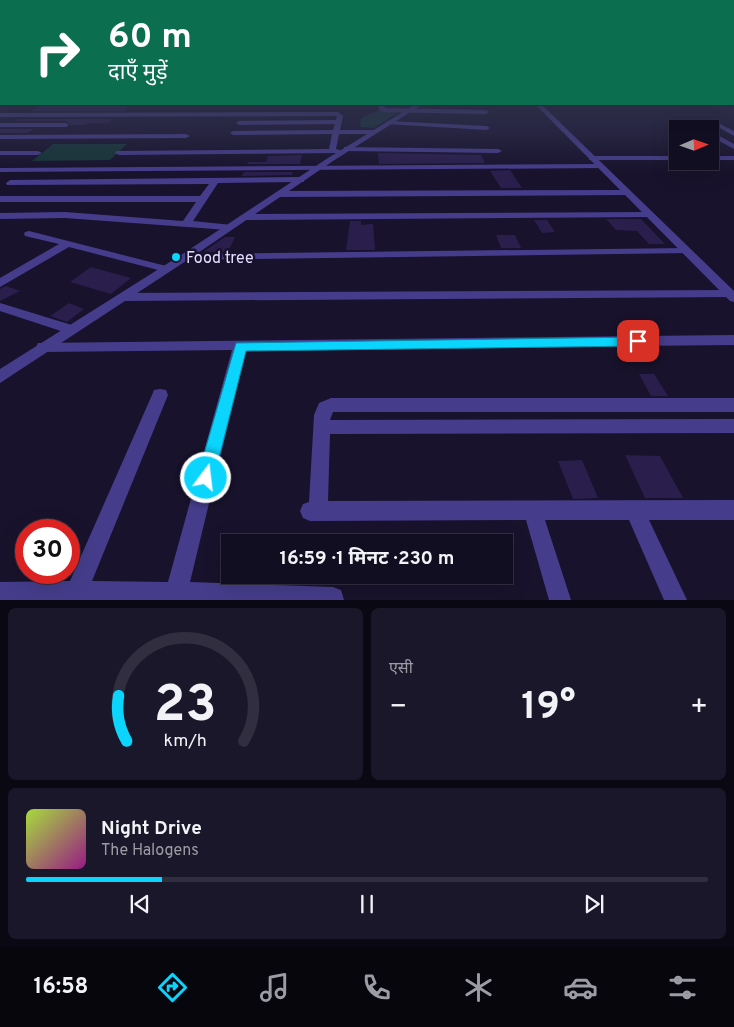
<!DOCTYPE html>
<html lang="hi">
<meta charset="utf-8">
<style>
:root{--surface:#120e21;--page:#1b172a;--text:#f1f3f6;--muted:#9c9ca5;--line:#312e3f;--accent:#0bd5fd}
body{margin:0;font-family:Overpass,"Noto Sans Devanagari",sans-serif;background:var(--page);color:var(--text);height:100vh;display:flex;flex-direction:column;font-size:19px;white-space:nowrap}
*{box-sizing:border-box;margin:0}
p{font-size:16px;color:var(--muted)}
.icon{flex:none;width:28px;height:28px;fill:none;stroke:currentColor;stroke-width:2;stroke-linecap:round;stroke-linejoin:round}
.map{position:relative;height:600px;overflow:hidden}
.details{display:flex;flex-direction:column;gap:8px;padding:8px;background:#0a0812;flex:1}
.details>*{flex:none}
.hud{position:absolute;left:0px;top:0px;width:735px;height:105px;box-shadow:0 5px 20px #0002,0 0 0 1px var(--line);background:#0b6e4f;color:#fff;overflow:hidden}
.needle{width:32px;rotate:88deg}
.tools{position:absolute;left:669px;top:120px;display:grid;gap:10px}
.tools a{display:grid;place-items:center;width:50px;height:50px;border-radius:0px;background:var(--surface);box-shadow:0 5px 20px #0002,0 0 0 1px var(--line);font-size:25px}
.speed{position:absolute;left:15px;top:519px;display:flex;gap:10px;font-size:25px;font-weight:700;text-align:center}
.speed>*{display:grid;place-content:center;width:65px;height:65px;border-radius:50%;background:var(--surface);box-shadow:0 5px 20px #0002,0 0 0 1px var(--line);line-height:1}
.speed .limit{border:8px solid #d22;background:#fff;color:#111}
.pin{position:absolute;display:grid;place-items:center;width:42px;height:42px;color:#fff;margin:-21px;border-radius:10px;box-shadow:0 2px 8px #0006}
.me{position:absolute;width:55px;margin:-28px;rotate:15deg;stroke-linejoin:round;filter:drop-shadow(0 0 4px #0008)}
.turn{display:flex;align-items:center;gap:18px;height:105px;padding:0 25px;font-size:22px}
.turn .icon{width:65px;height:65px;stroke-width:2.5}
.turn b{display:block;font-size:35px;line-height:42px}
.big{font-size:38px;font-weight:700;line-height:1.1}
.details .card{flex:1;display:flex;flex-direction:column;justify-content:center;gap:8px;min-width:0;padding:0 18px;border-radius:8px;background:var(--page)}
.details .dial{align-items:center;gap:0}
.dial svg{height:130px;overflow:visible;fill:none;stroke:var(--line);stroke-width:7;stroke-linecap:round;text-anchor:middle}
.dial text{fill:var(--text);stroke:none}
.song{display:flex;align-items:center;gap:15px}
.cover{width:60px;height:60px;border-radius:8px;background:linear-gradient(135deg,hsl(80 70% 55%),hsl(310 70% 35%))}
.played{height:5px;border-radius:2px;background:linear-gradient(90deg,var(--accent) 20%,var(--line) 20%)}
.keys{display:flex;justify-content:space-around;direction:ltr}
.heat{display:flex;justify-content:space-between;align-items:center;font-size:28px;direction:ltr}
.details .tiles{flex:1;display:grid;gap:8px;grid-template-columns:1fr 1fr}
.card:last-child{grid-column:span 2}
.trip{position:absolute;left:221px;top:534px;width:292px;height:50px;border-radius:0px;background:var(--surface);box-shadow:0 5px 20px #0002,0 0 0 1px var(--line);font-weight:700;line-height:50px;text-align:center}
.tabs{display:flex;height:80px;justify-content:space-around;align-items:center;background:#07060d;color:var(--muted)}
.tabs .icon{width:35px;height:35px}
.tabs .selected{color:var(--accent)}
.tabs b{font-size:22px;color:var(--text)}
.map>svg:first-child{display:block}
.green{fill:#153536}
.building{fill:#2a1e4d}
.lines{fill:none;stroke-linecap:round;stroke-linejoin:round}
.minor{fill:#453d8b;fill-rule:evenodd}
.tertiary{fill:#453d8b;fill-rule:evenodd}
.route{fill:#0bd5fd;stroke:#078aa4}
.poi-dot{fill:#0bd5fd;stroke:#18122c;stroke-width:2}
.labels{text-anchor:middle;stroke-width:5;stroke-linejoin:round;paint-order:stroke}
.poi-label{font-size:16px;fill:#e3ddff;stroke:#18122c;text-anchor:start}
</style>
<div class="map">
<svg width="734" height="600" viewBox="0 0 734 600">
<rect width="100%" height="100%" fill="#18122c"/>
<path class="green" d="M380 110 400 111 374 128 360 127 361 118Z
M53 144H127L110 160 32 161Z"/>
<path class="building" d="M42 104H90L87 106H129L123 111H31Z
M19 119H113L107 123H88L85 125H71L66 121H15Z
M0 129H34L27 133H0Z
M378 153 481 155 485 163 379 164Z
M302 155 300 164H247L248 162H266L268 156Z
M510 170 522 188H501L490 171Z
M244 172H293L292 175 242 176Z
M606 219H641L665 244H649L637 231 616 230Z
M534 220H547L555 232 542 233Z
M350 221H361V225L373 224 375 250H346Z
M496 235H515L521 248H501Z
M225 237H235L228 252H203Z
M91 267 131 278 111 294 70 282Z
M6 286 20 291 0 301V289Z
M69 303 84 309 67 322 50 316Z
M639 374H654L668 396H651Z
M625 455 660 456 683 498H645Z
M582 460 598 498 573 499 558 461Z"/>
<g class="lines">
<path class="minor" d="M0 93H1V97H0Z
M379 104H385V108L486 110 489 112 486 114 382 112 379 110Z
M338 112 343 116 340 130H374L377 132 374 134H339L336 149 343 151 339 153 119 155 115 153 116 151 329 149 332 134 233 135 230 133 233 131 333 130 335 124 239 125 236 123 239 121 336 120 337 116 0 117V113Z
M388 121 487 126 490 128 487 130 386 124 385 123Z
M0 123H66L69 125 66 127H0Z
M720 124 734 131V136L718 127 717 126Z
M710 131 734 144V149L710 136Z
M0 135 186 134 190 136 186 138 0 139Z
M344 147 498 149 502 151 498 153 347 151H344Z
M0 151H38L42 153 38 155H0Z
M589 156H678V160H589Z
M710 156H734V160H710Z
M600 164H603V168L0 172V168Z
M301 177 304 178V182L218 183 193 221 232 225V229L228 230 65 218 0 219V213L65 212 183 221 196 202H0V196H200L209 184 7 185 6 183 10 180Z
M627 190 631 193 630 195 279 197 275 194 279 191Z
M649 212 652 213V217L244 220 239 217 244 214Z
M29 231 170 267 172 269 166 272 69 247 0 287V278L59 244 25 236 24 234 25 232Z
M686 248 691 251 690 253 185 260 179 257 185 254Z
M730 290 734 291V297L122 301 116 297 122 293Z
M0 303 75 326 77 329 75 332 70 334 0 311Z
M734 335V345L246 350 190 582 333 587 341 590 344 600H0V582L70 581 152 395 154 390 160 389 166 390 168 395 92 581 168 582 232 350 43 352 38 351 36 347 38 343Z
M331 398H734V412H333L330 420 734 419V433L330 434 328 501 734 500V520H649L687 600H664L629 520H545L571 600H549L526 520 310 521 303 518 300 511 303 504 309 502 314 415 319 403Z"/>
<path class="tertiary" d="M416 104H423L333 161 189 259 0 383V369L181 255 328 158Z
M535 104H541L734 291V302L730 301Z"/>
</g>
<linearGradient id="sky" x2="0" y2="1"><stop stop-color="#0d0a18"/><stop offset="0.51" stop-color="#373956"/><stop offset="1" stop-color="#373956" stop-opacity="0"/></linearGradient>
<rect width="734" height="173" fill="url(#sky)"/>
<path class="route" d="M638 337 642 338 644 341 642 345 638 346 246 351 214 478 212 484 206 487 200 484 197 478 236 343Z"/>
<circle class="poi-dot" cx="176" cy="257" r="5"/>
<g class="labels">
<g class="poi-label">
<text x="186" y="263">Food tree</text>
</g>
</g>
</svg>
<div class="tools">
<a><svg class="needle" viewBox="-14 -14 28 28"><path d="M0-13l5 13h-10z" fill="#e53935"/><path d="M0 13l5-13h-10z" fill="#9c9ca5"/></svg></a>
</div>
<div class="speed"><div class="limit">30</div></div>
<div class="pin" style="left:638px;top:341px;background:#d93025"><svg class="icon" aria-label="arrive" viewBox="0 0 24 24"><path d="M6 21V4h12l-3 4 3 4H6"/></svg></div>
<svg class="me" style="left:206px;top:478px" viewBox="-20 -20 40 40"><circle r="17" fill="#0bd5fd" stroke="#fff" stroke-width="3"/><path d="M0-11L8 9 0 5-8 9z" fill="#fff"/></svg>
<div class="trip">16:59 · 1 मिनट · 230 m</div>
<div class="hud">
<div class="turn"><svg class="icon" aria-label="right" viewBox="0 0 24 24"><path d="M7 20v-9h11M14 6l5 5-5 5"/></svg><div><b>60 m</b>दाएँ मुड़ें</div></div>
</div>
</div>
<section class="details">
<div class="tiles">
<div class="card dial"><svg viewBox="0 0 100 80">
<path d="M14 69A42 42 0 1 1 86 69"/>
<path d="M14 69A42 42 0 0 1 9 41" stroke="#0bd5fd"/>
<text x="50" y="56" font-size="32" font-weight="700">23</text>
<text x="50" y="72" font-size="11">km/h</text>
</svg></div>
<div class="card"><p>एसी</p>
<div class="heat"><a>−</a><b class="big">19°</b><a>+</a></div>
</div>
<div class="card">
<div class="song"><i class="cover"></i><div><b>Night Drive</b><p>The Halogens</p></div></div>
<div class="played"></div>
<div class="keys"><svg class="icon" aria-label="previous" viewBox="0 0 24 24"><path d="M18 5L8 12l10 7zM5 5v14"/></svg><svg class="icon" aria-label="pause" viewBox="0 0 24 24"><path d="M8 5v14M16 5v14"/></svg><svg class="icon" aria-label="next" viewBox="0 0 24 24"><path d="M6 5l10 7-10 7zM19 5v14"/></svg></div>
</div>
</div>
</section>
<nav class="tabs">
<b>16:58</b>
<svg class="icon selected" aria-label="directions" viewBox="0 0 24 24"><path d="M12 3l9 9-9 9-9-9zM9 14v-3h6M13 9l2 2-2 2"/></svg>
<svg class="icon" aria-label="music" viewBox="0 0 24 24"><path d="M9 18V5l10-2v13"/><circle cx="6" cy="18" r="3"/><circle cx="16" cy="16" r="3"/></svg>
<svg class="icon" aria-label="phone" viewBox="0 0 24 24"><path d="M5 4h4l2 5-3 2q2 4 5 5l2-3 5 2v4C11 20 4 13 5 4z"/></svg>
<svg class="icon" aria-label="climate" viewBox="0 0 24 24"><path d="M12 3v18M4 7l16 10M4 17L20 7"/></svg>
<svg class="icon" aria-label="car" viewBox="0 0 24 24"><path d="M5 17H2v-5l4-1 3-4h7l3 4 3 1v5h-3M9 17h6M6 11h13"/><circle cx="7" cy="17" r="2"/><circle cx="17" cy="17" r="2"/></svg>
<svg class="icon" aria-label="filters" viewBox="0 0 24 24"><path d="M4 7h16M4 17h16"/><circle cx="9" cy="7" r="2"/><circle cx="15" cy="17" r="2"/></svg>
</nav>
